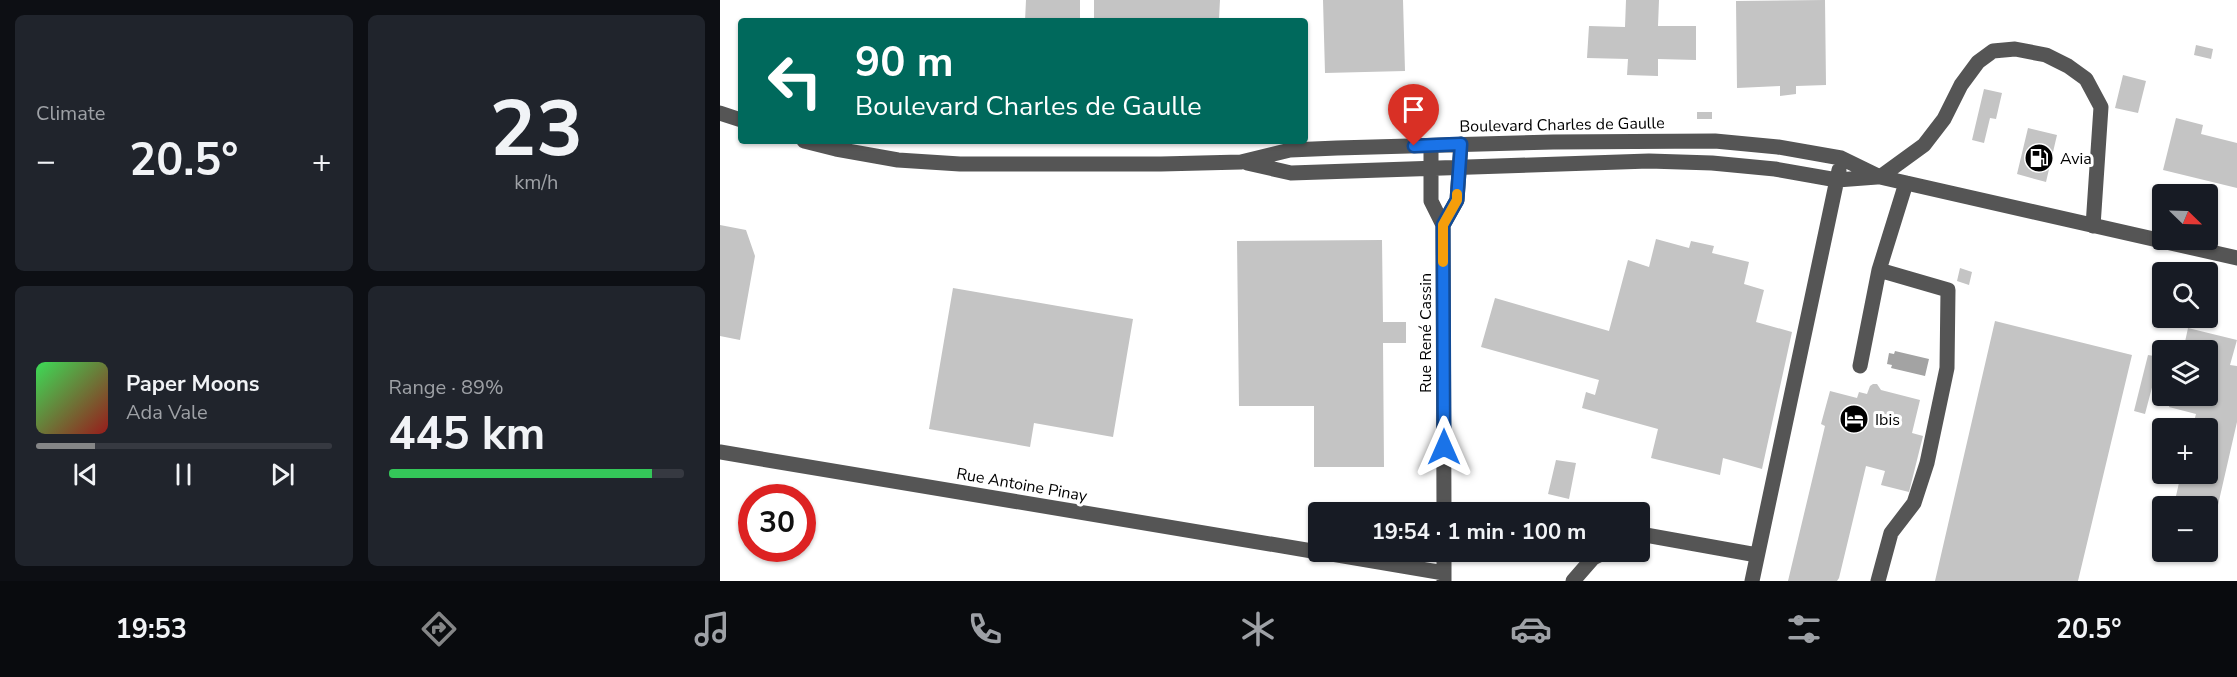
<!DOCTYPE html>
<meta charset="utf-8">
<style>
:root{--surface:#171b24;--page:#20242c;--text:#f1f3f6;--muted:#9ea1a6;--line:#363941;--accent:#858687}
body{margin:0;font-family:"Nunito Sans",sans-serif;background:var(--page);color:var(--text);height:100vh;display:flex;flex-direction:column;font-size:22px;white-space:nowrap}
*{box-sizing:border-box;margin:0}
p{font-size:20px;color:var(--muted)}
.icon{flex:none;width:33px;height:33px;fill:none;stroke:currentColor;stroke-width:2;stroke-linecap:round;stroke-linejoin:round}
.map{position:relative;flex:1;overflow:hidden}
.sheet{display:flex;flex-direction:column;gap:15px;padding:15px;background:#0d0f14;width:720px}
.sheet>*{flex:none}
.guide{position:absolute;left:18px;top:18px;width:570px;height:126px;border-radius:6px;box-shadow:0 2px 4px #0004;background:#00695c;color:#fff;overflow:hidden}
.needle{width:39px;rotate:113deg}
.fabs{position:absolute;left:1432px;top:184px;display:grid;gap:12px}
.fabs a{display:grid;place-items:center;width:66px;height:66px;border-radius:6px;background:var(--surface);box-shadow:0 2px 4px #0004;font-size:30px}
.speed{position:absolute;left:18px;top:484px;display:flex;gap:12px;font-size:30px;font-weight:700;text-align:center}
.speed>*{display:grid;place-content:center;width:78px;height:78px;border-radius:50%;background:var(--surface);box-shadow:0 2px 4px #0004;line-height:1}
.speed .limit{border:9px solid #d22;background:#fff;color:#111}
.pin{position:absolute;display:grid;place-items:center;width:51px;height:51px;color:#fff;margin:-62px -26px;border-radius:50% 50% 50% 0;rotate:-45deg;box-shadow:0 0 6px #0007}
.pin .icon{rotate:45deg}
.me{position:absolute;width:66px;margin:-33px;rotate:0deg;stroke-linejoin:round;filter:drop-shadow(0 0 4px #0008)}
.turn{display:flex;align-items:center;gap:21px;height:126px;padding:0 18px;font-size:27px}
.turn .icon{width:78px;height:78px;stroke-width:2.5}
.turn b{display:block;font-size:42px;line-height:51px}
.big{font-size:45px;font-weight:700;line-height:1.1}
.sheet .tile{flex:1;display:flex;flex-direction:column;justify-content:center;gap:9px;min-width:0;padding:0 21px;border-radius:9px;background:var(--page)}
.sheet .dial{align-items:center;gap:0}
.dial b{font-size:78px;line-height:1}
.song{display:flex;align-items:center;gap:18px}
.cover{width:72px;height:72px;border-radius:9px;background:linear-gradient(135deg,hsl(130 70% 55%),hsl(0 70% 35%))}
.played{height:6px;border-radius:3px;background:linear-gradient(90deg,var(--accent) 20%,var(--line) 20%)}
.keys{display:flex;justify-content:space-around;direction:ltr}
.heat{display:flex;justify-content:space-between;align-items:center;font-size:33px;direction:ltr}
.charge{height:9px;border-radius:4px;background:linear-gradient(90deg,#34c759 89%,var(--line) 0)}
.sheet .tiles{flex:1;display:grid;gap:15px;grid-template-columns:repeat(2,1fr)}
.trip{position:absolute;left:588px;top:502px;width:342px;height:60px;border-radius:6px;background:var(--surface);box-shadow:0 2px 4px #0004;font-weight:700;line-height:60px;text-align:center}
.dock{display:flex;height:96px;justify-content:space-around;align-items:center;background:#090b0e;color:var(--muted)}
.dock .icon{width:42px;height:42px}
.dock .on{color:var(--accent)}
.dock b{font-size:27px;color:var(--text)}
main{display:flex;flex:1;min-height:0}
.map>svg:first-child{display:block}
.water{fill:#a3a3a3}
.building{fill:#c4c4c4}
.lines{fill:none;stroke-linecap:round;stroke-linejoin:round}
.minor{stroke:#555;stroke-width:15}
.route-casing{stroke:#114b97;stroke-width:15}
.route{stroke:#1a73e8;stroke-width:10}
.slow{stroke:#f59e0b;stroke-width:10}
.labels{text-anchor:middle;stroke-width:6;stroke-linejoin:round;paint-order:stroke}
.street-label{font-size:16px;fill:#000;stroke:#fff}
.poi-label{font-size:16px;fill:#000;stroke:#fff;text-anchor:start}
</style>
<main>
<section class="sheet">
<div class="tiles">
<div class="tile"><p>Climate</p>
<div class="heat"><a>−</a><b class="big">20.5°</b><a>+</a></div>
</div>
<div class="tile dial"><b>23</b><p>km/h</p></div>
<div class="tile">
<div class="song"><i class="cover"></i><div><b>Paper Moons</b><p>Ada Vale</p></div></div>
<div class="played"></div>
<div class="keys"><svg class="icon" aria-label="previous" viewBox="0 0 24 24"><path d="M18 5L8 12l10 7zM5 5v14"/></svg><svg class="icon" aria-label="pause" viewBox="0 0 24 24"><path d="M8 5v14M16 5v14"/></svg><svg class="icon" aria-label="next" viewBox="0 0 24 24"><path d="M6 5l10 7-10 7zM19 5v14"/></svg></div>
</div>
<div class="tile"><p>Range · 89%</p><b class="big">445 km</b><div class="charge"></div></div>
</div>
</section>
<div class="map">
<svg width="1517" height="581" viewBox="0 0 1517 581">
<rect width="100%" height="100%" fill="#fff"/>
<path class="water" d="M1175 351 1209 359 1205 376 1171 368 1172 365 1167 364 1169 353 1174 354Z"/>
<path class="building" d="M306 0H360V21H305Z
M374 0H500L499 19 492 21H374Z
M603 0H683L685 71 605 73Z
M906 0H939L938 26H976V60L938 59V76L907 75 908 59 867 58 869 26 905 27Z
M1105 0 1106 85 1076 86V94L1060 96V86L1017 88 1016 1Z
M1476 45 1493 49 1491 59 1474 55Z
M1403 75 1426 81 1418 113 1395 108Z
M1264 89 1282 93 1276 119 1270 118 1264 143 1252 140Z
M977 112H992V119H977Z
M1456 118 1483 125 1481 134 1517 143V188L1443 170Z
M1308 128 1337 135 1326 182 1297 174Z
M0 225 26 230 35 256 20 340 0 336Z
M936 239 969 248 971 241 994 246 992 253 1029 262 1024 284 1044 290 1036 322 1072 332 1042 469 1003 458 1000 475 931 458 938 429 862 408 866 392 875 395 879 380 761 347 775 298 889 331 908 260 929 267Z
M662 240 663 322H686V343H663L664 467H594V406H519L517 241Z
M1240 268 1252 272 1249 285 1237 281Z
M233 288 413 319 393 437 314 423 310 447 209 429Z
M1275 321 1412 355 1358 581H1215Z
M1468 328 1517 340 1510 365 1517 366V422L1498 505 1456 496 1461 474H1488V429H1472L1476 414 1449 407 1450 402 1443 400 1444 396H1488V351H1463Z
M1428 355 1440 357 1425 414 1414 411Z
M1153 384H1157L1161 390 1200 400 1192 433 1203 436 1189 492 1161 485 1165 471 1146 466 1119 578 1117 581H1068L1105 426 1101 424 1110 391 1137 398 1139 392 1147 394 1150 386Z
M836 460 856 463 849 499 828 494Z"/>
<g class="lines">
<path class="minor" d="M0 113 21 120
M84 141 116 149 178 160 240 164H441L521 162 570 150 617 148 833 142 995 141 1058 147 1121 158 1160 177 1517 258
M711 146V201L723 225 724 513
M527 163 571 173 929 161 992 163 1055 169 1117 180 1157 177
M1160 177 1204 145 1224 119 1241 85 1258 62 1273 51 1295 49 1326 55 1348 66 1366 79 1381 107 1373 226
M723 225 737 200 741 144
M1140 366 1159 270
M0 452 598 552
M920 534 1037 555
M600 552 724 573
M724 552V581
M853 581 873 558 885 552
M1032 581 1119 170
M1158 581 1171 533 1194 503 1207 463 1227 368 1228 290 1159 270 1186 183"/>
</g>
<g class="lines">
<g class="route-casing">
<path id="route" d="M694 146 741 144 737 200 723 225 724 447"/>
</g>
<use href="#route" class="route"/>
<path class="slow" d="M723 262V225L737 200V194"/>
</g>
<defs>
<g id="fuel-disc" transform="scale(1.5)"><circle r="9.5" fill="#000" stroke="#fff"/><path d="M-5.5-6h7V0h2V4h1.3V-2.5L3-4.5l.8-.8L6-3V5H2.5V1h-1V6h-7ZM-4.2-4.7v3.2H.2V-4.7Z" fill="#fff"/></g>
<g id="hotel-disc" transform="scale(1.5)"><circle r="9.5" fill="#000" stroke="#fff"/><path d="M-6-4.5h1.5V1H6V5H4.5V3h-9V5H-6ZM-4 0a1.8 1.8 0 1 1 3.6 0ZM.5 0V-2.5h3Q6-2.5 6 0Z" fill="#fff"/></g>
</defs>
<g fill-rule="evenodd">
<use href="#fuel-disc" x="1319" y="158"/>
<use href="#hotel-disc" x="1134" y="419"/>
</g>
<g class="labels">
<g class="street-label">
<text transform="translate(842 124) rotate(-1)" y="6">Boulevard Charles de Gaulle</text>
<text transform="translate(705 333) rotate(-90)" y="6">Rue René Cassin</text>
<text transform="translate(302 484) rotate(10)" y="6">Rue Antoine Pinay</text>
</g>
<g class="poi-label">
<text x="1340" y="164">Avia</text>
<text x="1155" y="425">Ibis</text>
</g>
</g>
</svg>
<div class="fabs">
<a><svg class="needle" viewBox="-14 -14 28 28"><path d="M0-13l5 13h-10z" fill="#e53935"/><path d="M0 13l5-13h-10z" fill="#9ea1a6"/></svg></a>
<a><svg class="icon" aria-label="search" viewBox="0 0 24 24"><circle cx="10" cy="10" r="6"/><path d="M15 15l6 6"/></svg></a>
<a><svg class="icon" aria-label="layers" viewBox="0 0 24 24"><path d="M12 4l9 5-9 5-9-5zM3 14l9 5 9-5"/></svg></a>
<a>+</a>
<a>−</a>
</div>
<div class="speed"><div class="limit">30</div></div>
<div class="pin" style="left:694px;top:146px;background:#d93025"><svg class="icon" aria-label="arrive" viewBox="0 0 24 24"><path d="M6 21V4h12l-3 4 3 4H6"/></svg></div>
<svg class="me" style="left:724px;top:447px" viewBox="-20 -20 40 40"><path d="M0-17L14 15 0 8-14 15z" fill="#1a73e8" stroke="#fff" stroke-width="4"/></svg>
<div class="trip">19:54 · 1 min · 100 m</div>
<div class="guide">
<div class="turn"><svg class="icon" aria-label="left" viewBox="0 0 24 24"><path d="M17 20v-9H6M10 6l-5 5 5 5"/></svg><div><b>90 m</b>Boulevard Charles de Gaulle</div></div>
</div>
</div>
</main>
<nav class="dock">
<b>19:53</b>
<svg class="icon on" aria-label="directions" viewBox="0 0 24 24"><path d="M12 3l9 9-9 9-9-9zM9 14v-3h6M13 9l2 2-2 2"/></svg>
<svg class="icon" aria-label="music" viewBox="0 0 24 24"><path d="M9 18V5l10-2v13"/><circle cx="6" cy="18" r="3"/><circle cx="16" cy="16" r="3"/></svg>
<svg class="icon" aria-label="phone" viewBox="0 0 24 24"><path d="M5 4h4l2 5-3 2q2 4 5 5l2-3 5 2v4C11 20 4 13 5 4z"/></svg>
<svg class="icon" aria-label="climate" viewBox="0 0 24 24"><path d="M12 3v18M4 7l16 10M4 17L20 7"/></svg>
<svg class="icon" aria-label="car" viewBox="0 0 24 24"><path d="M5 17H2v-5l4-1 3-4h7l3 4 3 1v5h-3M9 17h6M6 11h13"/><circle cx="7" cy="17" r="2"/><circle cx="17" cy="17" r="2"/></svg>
<svg class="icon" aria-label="filters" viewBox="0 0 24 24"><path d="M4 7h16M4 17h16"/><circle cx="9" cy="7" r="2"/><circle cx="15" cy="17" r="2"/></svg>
<b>20.5°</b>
</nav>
